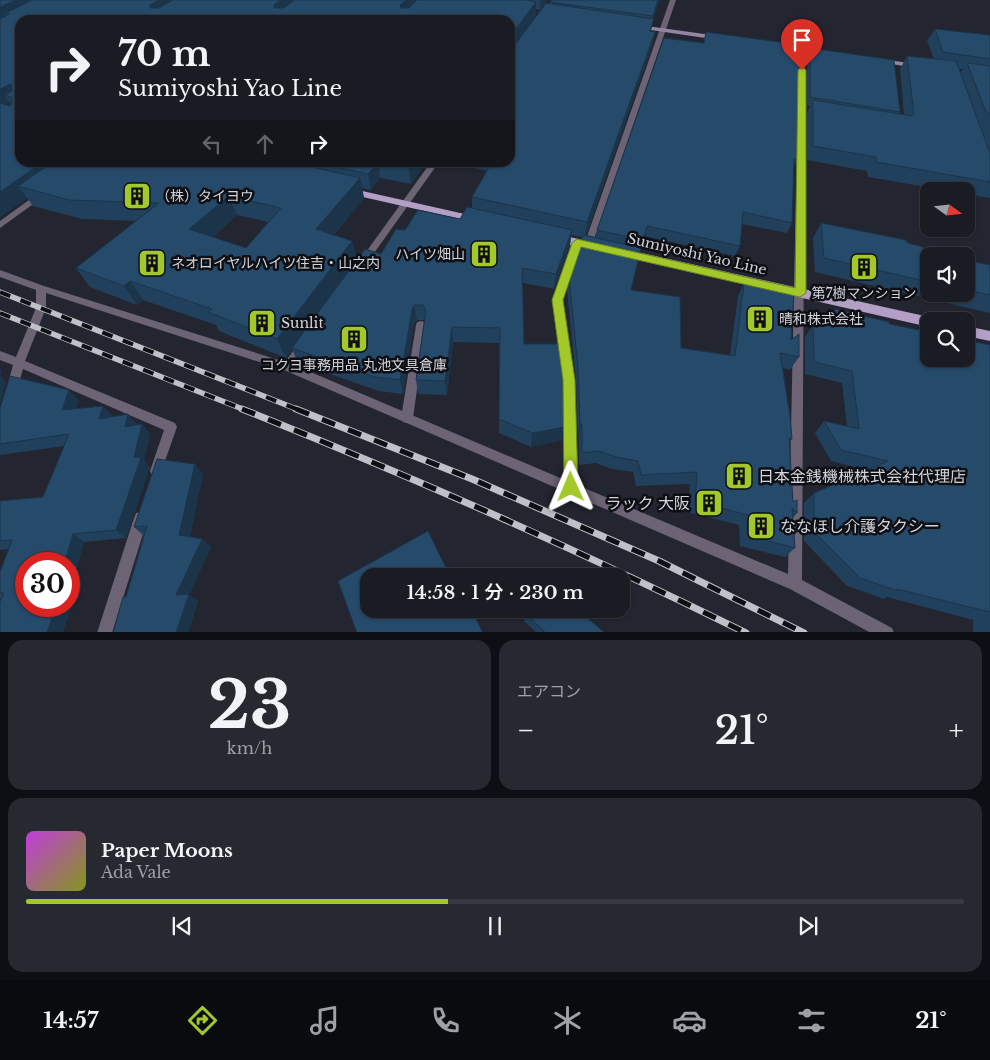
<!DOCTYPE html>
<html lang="ja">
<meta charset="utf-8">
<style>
:root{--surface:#1a1c24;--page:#272931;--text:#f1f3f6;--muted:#9fa1a6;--line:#383a41;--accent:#a2c929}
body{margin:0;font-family:"Libre Baskerville","Noto Sans JP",serif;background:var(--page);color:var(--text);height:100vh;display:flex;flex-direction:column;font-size:19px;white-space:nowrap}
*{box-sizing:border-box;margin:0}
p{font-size:16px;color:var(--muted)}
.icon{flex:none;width:28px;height:28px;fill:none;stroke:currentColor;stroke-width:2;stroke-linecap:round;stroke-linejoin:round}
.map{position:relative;height:632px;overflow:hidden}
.drawer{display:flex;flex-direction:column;gap:8px;padding:8px;background:#0e0f14;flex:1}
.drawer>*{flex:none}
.guide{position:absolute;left:15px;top:15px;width:500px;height:152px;border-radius:15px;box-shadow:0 1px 4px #0004,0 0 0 1px var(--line);background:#1a1c24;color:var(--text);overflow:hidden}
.needle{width:32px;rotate:105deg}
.controls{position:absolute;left:920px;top:182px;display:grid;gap:10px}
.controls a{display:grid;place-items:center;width:55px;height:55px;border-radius:10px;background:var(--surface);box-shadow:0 1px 4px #0004,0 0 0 1px var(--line);font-size:25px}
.speed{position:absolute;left:15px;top:552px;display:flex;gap:10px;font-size:25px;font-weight:700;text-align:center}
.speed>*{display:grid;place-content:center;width:65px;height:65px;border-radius:50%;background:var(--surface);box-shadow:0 1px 4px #0004,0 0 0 1px var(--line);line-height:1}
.speed .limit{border:8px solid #d22;background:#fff;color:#111}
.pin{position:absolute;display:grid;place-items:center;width:42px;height:42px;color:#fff;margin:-51px -21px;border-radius:50% 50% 50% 0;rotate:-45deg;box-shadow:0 0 5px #0007}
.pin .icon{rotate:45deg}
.me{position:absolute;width:55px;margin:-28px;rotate:359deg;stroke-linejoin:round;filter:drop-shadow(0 0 4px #0008)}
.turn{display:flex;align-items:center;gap:18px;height:105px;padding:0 20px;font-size:22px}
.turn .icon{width:65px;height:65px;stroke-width:2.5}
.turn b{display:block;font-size:35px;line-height:42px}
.lanes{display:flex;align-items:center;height:48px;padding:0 20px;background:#0003;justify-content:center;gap:25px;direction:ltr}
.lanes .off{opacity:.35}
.big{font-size:38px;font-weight:600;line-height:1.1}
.drawer .tile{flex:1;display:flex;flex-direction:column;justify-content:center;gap:8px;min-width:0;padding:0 18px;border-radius:15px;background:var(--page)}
.drawer .dial{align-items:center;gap:0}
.dial b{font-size:65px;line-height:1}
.song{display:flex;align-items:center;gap:15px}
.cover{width:60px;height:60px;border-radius:8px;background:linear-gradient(135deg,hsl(290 70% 55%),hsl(70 70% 35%))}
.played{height:5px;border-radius:2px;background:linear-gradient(90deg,var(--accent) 45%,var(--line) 45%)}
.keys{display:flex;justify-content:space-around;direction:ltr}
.heat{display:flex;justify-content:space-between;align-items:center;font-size:28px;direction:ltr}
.drawer .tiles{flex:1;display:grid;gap:8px;grid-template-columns:1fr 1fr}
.tile:last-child{grid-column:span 2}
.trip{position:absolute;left:360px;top:568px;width:270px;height:50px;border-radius:15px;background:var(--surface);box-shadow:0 1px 4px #0004,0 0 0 1px var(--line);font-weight:600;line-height:50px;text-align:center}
.tab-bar{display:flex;height:80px;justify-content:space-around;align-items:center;background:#0a0b0e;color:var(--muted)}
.tab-bar .icon{width:35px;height:35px}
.tab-bar .active{color:var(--accent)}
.tab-bar b{font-size:22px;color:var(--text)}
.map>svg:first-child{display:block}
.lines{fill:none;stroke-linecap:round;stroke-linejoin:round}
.lane{fill:#6c6375;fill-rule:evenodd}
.street{fill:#6c6375;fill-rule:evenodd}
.secondary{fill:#9485a2;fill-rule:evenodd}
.primary{fill:#b39fc5;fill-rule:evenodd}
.rail-far1-casing{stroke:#bfc1c8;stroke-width:5.5}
.rail-casing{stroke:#bfc1c8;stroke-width:7}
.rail-far1{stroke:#0e0f14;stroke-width:4;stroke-dasharray:11;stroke-linecap:butt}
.rail{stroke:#0e0f14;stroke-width:5;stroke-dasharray:14;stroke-linecap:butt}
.wall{fill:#21405b;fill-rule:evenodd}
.shaded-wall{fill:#1b344a}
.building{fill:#264a6a;stroke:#1b344a;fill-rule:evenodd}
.route{fill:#a2c929;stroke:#69831b}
.labels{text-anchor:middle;stroke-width:5;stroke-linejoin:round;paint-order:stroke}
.poi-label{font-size:14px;fill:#d2d4db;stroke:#0e0f14;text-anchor:start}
.street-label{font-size:14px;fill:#d2d4db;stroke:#0e0f14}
.near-poi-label{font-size:16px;fill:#d2d4db;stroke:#0e0f14;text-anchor:start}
</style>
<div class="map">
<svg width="990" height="633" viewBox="0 0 990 633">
<rect width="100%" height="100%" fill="#232530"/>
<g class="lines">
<path class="lane" d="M421 321 425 322 426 325 413 418 411 422 407 423 403 422 401 418 416 325 417 322Z"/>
<path class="street" d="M670 0H676L592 245 588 248 585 247 584 245Z
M802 48 805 50 802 580 892 628 894 633H871L790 589 284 370 46 293V308L25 361 175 423 177 427 160 475 156 477 152 475 150 471 164 430 23 369 16 393 12 395 8 393 6 390 13 365 0 360V351L16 357 36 308V290L0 277V270L44 286 285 362 299 343H307L308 346 307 349 294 365 565 480 564 380 552 300 573 243 577 240 581 243 562 300 574 380 577 485 788 574 799 50Z
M431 162H439L367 263H361L359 261 361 259Z
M40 192 44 195 43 197 0 228V221Z
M141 512 146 513 148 518 112 633H97L134 518 136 513Z"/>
<path class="secondary" d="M639 25 719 36 722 38 719 40 637 28 636 27Z
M788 46 821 50 824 52 821 54 786 49 785 48Z
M882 59 915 64 918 66 915 68 880 62 879 61Z"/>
<path class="primary" d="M349 188 478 217 483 220 478 223 345 193 344 191Z
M556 234 597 243 603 247 597 251 552 241 550 238 552 235Z
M624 249 929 317 935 321H929V327L620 256 618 253Z
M966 326 990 331V341L966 336Z"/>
<g class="rail-far1-casing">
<path id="rail-far1" d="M0 292 299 410
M0 313 245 410"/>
</g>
<g class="rail-casing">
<path id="rail" d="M242 409C413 477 581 551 746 633
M296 409 472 479 659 561 804 633"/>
</g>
<use href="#rail-far1" class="rail-far1"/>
<use href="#rail" class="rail"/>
</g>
<path class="wall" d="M0 0H547L540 10 536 9V15L514 46 550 3V2L660 0 653 19 651 31 652 46 586 235 596 237 597 230 704 43 706 32 799 148 797 154V159L794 166 792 223 787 233 742 224 740 246 735 256 644 236 631 290 681 348 730 355 738 296 744 283 791 340 799 357 790 370 783 368 792 439 789 443 793 502 797 513 793 518 795 548 785 557 740 546 739 525 688 512 690 484 636 486 633 472 612 469 596 463 579 465V436L578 437 576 380 567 291 569 278 582 237 571 235 570 245 554 289 523 283 524 344 563 440 531 447 499 433V343L453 342 447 395 418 394 416 380 424 320H417L414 324 403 394 379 391 298 363 292 349 286 358 219 331 216 325 143 300 137 305 90 287 76 268 136 221 82 219 33 206 27 198 0 217ZM20 20H510V162H447L487 171 472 197V208L460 219 405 230 381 254 357 260 352 241 334 235 364 198 362 188 371 190 380 178 411 184 426 162H299L300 165 20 162ZM237 215 268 222 246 248 213 237Z
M935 29 990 35V198L966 194V191H950L868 177 867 171 807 160V114L810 106 807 105V55L810 48 900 112 899 114 904 115 900 69 907 56 934 59 927 41ZM959 69H963L960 73Z
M821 223 908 243 923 252 929 256V294H966V260L990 265V313L815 272 813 238Z
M889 324 990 345V633H973V620L887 597 884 599 847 586 804 541V503L814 493 867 470 831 461 815 433 824 421 847 426 842 383 805 374V337L813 325Z
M79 400 76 409 113 416 112 417 137 424V425L142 424 150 434 144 461 150 467 126 538 84 542 70 592 75 595 1 599H0V572L9 549 0 550V501L43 497 64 446 0 455V408Z
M195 464 203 474 190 536 202 539 211 547 189 595 198 601 188 633H113L126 597 144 536 134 527Z
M525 613 605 633H537L524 621Z"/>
<path class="shaded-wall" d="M16 0H53L10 14H4L8 21 0 25V7Z
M159 0H187L156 18 150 8V5Z
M281 0H303L278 18 274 8V5Z
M406 0H421L402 19 400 5Z
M540 0H547L540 10Z
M658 0H660L651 25 653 16Z
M536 2V15L510 51V37Z
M655 32 652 46 585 238 587 222Z
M11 84 20 99 5 95 11 104 3 108 0 103V89Z
M43 162H75L18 186 27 198 0 217V192Z
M413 162H426L411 184 409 168Z
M378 163 380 178 371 190 368 174Z
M360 178 364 198 322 249 316 229Z
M229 196 237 215 199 249 189 229Z
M572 230 570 245 554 289 556 274Z
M352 241 357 260 286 358 277 339Z
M130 281 143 300 137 305 124 286Z
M414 305 417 320 414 324 403 394 400 380 412 310Z
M452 327 453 342 447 395 445 381Z
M0 368 2 371 0 376Z
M0 376 6 382 0 404Z
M69 390 79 400 72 420 62 410Z
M103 406 113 416 108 428 99 419Z
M128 414 137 424 134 436 125 427Z
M142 424 150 434 144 461 150 467 126 538 116 530Z
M582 424 579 436 578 437 580 425Z
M565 427 563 440 531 447 532 433Z
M195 464 203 474 188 543 179 535Z
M73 534 84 542 70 592 75 595 63 633H47L56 606H69V564H64Z
M202 539 211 547 189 595 198 601 188 633H176V595Z"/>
<path class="building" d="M0 0H16L0 7Z
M32 0H159L150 5V8H159L173 0H281L274 5V8H284L294 0H406L400 5 401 8H409L417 0H526L536 2 510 37V20H20V162H43L0 192V103L9 106 12 104 11 97 5 95 12 91 11 84 0 89V19L10 14H4Z
M551 0H658L653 16 550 2Z
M546 3 654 19 650 31 655 32 587 222 472 197 492 162H510V47L514 46Z
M935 29 990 35V59L943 52Z
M706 32 801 45 799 148H797V159H794L792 223 743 212 740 246 647 226 643 240 597 230 664 38 704 43Z
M810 48 894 60 900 112 810 97Z
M907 56 956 61 990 153V182L876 162V157L813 146V100L912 116 914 114Z
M967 63 990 66V114L986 112Z
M53 162H291L360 178 316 229 352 241 277 339 208 312 212 309 130 281 124 286 76 268 159 203 69 200 18 186ZM229 196 281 208 246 248 189 229Z
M315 162H413L409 168 378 163 368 174Z
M467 207 572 230 556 274 522 268 524 344H561L564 366 565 427 532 433 499 419 500 328 452 327 445 381 416 380 426 311 423 305H414L412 310 400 380 375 377 292 348 365 249 381 254 396 229 405 230 418 210 460 219Z
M821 223 906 240 908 243 923 247V252L944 256H929V282L824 258Z
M583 235 641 248 631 290 680 297 681 348 735 356 744 283 794 295 791 340 799 334V357L780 353 790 416 792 439 789 438 793 502 797 500V513L792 508 795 548 748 536V515L695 501 697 472 641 475 638 461 616 457 599 451 582 453V424L580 425 578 367 569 278Z
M966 260 990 265V295L966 290Z
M836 309 889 322V324L929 332V359H966V340L990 345V612L897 589 898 591 860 578 814 532V493L888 461 841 450 824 421 859 429 852 371 814 362 813 325Z
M10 376 69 390 62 410 103 406 99 419 128 414 125 427 142 424 134 457 141 458 116 530 73 534 64 564H26V606H56L47 633H0V602L4 593H0V572L12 540 0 541V501L43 497 69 434 0 444V408Z
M157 459 195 464 179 535 202 539 176 595 189 594 176 633H113L123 597H126L147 526 134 527Z
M428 531 450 576H369V609H471L483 633H357L338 581Z
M528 609H577L605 633H546L525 613Z"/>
<path class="route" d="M802 67 806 70V293L800 297 581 247 563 300 575 380 578 487 576 492 571 494 566 492 564 487 563 380 552 300 572 243 577 239 795 288 798 70Z"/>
<defs>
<g id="building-square" transform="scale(1.4375)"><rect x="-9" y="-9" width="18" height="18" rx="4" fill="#a2c929" stroke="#0e0f14"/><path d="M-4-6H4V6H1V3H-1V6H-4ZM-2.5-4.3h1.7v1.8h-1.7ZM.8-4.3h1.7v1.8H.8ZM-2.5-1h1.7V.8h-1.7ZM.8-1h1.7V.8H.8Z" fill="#111"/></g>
</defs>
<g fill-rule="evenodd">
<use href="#building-square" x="137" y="196"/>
<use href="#building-square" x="484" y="254"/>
<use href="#building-square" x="152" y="263"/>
<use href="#building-square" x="864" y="267"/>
<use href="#building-square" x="760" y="319"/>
<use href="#building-square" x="262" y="323"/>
<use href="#building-square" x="354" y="339"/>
<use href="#building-square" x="739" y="476"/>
<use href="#building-square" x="709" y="503"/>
<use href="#building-square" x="761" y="526"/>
</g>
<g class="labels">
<g class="poi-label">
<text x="156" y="201">（株）タイヨウ</text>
<text x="465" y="259" text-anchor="end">ハイツ畑山</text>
<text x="171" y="268">ネオロイヤルハイツ住吉・山之内</text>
<text x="864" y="298" text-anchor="middle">第7樹マンション</text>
<text x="779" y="324">晴和株式会社</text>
<text x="281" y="328">Sunlit</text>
<text x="354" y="370" text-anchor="middle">コクヨ事務用品 丸池文具倉庫</text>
</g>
<g class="street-label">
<text transform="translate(697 254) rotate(13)" y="5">Sumiyoshi Yao Line</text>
</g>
<g class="near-poi-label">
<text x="758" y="482">日本金銭機械株式会社代理店</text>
<text x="690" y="509" text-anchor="end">ラック 大阪</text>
<text x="780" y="532">ななほし介護タクシー</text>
</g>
</g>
</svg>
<div class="controls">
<a><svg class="needle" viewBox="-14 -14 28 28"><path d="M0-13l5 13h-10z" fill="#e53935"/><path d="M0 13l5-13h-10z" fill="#9fa1a6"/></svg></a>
<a><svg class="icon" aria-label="sound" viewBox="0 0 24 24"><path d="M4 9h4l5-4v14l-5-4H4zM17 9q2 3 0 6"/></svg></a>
<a><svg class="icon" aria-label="search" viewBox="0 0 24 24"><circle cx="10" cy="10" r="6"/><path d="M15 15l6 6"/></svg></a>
</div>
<div class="speed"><div class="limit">30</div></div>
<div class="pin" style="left:802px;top:70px;background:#d93025"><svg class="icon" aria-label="arrive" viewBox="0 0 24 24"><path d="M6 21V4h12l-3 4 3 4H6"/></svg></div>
<svg class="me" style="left:571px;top:487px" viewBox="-20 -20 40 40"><path d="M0-17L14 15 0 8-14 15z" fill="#a2c929" stroke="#fff" stroke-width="4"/></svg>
<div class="trip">14:58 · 1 分 · 230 m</div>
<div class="guide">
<div class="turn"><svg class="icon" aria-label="right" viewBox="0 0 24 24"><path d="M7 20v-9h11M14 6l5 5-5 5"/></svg><div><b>70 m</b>Sumiyoshi Yao Line</div></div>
<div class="lanes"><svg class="icon off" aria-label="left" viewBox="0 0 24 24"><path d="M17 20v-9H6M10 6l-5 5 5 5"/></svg><svg class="icon off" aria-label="ahead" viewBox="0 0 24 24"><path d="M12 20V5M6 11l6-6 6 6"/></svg><svg class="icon" aria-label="right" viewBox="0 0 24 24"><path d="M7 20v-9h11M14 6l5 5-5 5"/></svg></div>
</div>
</div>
<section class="drawer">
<div class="tiles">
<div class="tile dial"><b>23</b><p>km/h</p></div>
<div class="tile"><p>エアコン</p>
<div class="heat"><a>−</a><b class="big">21°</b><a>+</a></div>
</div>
<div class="tile">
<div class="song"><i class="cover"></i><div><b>Paper Moons</b><p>Ada Vale</p></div></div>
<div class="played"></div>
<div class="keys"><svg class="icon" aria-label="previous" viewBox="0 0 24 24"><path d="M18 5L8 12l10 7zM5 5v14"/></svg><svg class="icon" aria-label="pause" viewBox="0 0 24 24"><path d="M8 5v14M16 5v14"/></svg><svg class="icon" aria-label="next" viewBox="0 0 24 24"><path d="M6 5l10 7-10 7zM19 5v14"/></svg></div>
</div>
</div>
</section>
<nav class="tab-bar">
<b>14:57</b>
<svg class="icon active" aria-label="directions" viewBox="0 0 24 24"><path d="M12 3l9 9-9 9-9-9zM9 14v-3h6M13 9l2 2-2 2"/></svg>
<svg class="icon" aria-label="music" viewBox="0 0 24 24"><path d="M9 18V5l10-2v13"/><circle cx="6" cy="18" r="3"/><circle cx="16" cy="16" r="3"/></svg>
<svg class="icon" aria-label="phone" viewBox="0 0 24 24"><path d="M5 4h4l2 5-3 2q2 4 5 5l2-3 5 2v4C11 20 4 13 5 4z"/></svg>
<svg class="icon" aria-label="climate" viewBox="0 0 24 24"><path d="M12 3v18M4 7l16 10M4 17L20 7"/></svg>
<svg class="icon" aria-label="car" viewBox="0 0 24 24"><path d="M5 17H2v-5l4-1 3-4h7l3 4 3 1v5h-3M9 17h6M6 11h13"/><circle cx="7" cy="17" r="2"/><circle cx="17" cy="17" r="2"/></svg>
<svg class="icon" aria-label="filters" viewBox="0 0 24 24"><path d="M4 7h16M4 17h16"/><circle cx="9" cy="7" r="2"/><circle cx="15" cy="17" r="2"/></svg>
<b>21°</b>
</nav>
